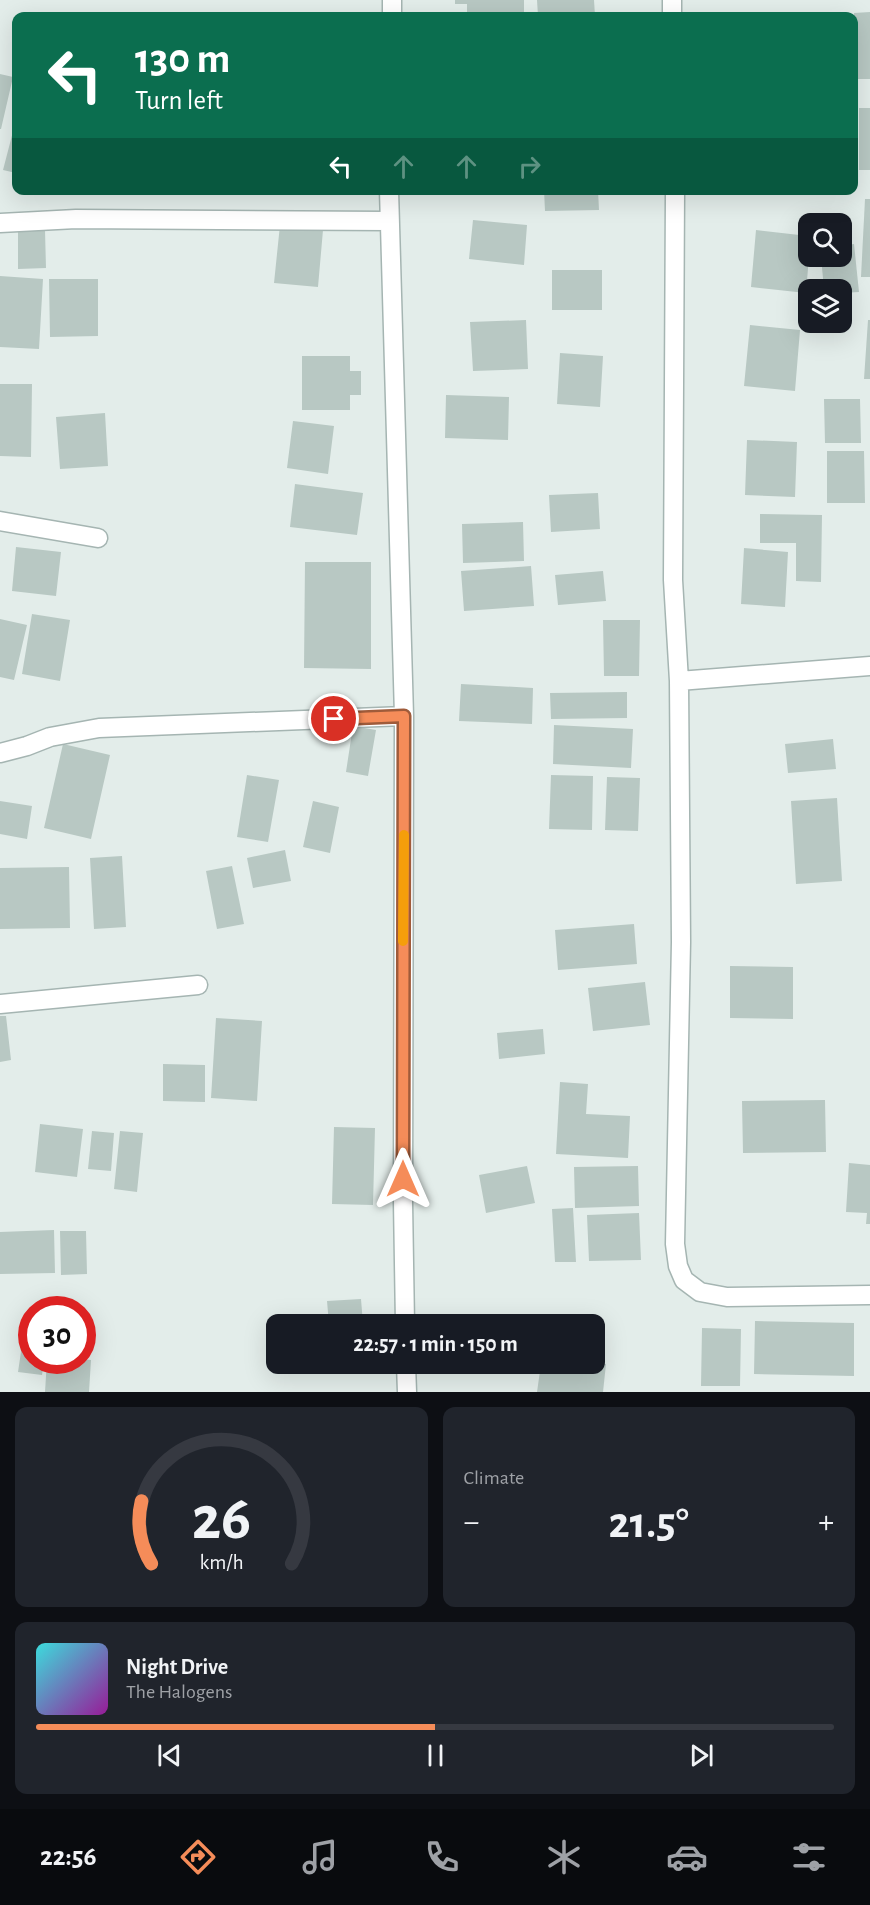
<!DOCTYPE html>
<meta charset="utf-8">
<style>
:root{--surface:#171b24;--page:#20242c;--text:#f1f3f6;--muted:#9ea1a6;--line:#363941;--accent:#f58c59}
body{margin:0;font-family:"Alegreya Sans",sans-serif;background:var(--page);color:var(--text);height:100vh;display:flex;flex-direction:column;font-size:22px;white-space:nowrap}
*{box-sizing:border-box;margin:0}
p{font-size:20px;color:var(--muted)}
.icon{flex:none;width:33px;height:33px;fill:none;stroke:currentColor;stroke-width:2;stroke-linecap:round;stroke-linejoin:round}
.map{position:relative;height:1392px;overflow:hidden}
.sheet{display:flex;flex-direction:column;gap:15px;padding:15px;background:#0d0f14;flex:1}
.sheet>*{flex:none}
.top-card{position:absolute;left:12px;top:12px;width:846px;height:183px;border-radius:12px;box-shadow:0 6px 24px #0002;background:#0b6e4f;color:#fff;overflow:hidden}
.tools{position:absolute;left:798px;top:213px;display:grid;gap:12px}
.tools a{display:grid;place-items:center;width:54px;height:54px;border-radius:12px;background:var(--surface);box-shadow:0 6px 24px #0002;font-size:30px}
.speed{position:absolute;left:18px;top:1296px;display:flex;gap:12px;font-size:30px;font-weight:700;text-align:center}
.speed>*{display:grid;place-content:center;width:78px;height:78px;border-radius:50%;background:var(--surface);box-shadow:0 6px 24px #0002;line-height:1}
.speed .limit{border:9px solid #d22;background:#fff;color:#111}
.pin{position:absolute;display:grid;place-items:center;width:51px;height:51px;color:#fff;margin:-26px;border:3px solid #fff;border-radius:50%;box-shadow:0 2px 6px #0007}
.me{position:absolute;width:66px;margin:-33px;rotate:0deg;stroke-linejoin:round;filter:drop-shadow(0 0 4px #0008)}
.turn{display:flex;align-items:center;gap:21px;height:126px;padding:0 24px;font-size:27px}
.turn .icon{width:78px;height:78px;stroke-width:2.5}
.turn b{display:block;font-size:42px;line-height:51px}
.lanes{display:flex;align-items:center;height:57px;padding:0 24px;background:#0003;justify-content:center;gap:30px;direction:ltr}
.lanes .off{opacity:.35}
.big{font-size:45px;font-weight:700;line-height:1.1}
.sheet .widget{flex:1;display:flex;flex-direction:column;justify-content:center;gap:9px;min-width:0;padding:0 21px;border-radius:12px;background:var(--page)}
.sheet .dial{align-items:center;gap:0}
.dial svg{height:156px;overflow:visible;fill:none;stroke:var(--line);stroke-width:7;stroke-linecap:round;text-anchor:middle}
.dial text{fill:var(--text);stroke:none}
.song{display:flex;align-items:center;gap:18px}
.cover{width:72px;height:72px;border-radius:9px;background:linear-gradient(135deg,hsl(180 70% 55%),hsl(300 70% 35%))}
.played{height:6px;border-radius:3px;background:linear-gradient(90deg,var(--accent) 50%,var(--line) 50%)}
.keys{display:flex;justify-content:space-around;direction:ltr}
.heat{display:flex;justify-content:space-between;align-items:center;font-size:33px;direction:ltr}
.sheet .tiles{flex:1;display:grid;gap:15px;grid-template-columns:1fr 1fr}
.widget:last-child{grid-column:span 2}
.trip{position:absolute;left:266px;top:1314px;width:339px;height:60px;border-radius:12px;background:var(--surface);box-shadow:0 6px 24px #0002;font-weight:700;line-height:60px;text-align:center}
.tab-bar{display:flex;height:96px;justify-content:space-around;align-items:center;background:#090b0e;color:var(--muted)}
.tab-bar .icon{width:42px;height:42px}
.tab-bar .on{color:var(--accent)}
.tab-bar b{font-size:27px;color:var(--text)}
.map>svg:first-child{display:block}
.building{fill:#b8c8c3}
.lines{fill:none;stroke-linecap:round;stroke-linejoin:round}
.minor-casing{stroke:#a5b5b2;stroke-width:21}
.minor{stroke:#fff;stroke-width:18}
.route-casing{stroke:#9f5b3a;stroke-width:15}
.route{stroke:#f58c59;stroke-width:10}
.slow{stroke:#f59e0b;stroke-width:10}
</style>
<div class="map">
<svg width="870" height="1392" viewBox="0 0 870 1392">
<rect width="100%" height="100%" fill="#e3edea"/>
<path class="building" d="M455 0H524V16H467V4H455Z
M537 0H594L595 16H538Z
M870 12V79H855L854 13Z
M0 74 13 77 1 129H0Z
M859 108H870V170H859Z
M16 120V173L3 170Z
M544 190H598L599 210 545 211Z
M865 199H870V277H861Z
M473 220 527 225 524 265 469 259Z
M280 225 323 230 318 287 274 283Z
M18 230H45L46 268 18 269Z
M756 230 808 236 809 256 806 293 751 287Z
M854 244 859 292 842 293V290H824L821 256H842V246Z
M552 270H602V310H552Z
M0 276 43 279 39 349 0 347Z
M49 279H98V336L50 337Z
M526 320 528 369 473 371 470 322Z
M868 320H870V379H864Z
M750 325 800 330 795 391 744 386Z
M560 353 603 356 600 407 557 404Z
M302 356H350V371H361V395H350V410H302Z
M0 384H32L31 457 0 456Z
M446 395 509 397 508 440 445 438Z
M824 399H860L861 443H825Z
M105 413 108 466 60 469 56 417Z
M293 421 334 426 328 474 287 468Z
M747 440 797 442 795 497 745 495Z
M827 451H864L865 503H827Z
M295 484 363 493 357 535 290 527Z
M598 493 600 529 551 532 549 495Z
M760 514 822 515 821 582 796 581V543H760Z
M523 522 524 561 463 563 462 524Z
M16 547 61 552 56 596 12 591Z
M744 548 788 552 785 607 741 604Z
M305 562H371V669L304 668Z
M531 566 534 606 464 611 461 571Z
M603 571 606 601 558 605 555 575Z
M32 614 70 620 60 681 22 674Z
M0 619 27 625 14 680 0 677Z
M603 620H640L639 676H604Z
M461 684 533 688 532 724 459 721Z
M627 692V718L551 719 550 693Z
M554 725 633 729 631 768 553 764Z
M353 726 376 730 368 776 346 772Z
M833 739 836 769 788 773 785 744Z
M63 744 110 755 91 839 44 828Z
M247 775 279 780 268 842 237 837Z
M551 775 593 776 592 830 549 829Z
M607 777 640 778 638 831 605 830Z
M837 798 842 881 796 884 791 801Z
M0 801 32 806 27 839 0 834Z
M313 801 339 807 330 853 303 847Z
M285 850 291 881 253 888 247 858Z
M122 856 126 927 94 929 90 858Z
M232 866 244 924 217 929 206 871Z
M69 867 70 928 0 929V868Z
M634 924 637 964 558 970 555 930Z
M730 966 793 967V1019L730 1018Z
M645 982 650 1025 593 1031 588 988Z
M0 1016H6L11 1060 0 1062Z
M216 1018 262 1021 257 1101 211 1098Z
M543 1029 545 1054 499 1059 497 1033Z
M163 1064 205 1065V1102L163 1101Z
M560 1082 588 1084 586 1114 630 1116 628 1158 556 1154Z
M825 1100 826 1152 743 1153 742 1101Z
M40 1124 83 1129 77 1177 35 1172Z
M334 1127 375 1128 373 1205 332 1204Z
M92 1131 114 1133 111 1171 88 1169Z
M120 1131 143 1133 137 1192 114 1189Z
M849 1163 870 1165V1224H866L867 1213 846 1212Z
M527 1166 535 1203 486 1213 479 1175Z
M638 1166 639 1206 575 1208 574 1167Z
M573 1208 576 1262H555L552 1209Z
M639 1213 641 1260 589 1261 587 1215Z
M54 1230 55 1273 0 1274V1232Z
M60 1231H86L87 1274 61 1275Z
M361 1299 363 1324H329L327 1301Z
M755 1321 854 1323V1376L754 1374Z
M702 1328 741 1329 740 1386H701Z
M22 1345 32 1347V1360H44L42 1375 18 1372Z
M82 1359 91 1360 89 1392H45L47 1360Z
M594 1362 606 1364 603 1392H537L541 1364H594Z"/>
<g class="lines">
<g class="minor-casing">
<path id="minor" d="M672 0V16
M392 16V0
M389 190 404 716 403 1202 405 1324
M675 190 673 580 679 681 681 942 675 1244 678 1266 684 1280 700 1292 727 1297 870 1295
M0 223 76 219 388 221
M0 521 98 538
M679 681 870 666
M0 753 27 746 50 737 99 728 404 716
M0 1004 198 985
M406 1364 407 1392"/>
</g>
<use href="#minor" class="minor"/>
</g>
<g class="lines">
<g class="route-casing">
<path id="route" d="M334 719 404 716 403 1179"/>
</g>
<use href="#route" class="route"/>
<path class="slow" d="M403 941 404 835"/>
</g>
</svg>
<div class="tools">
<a><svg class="icon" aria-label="search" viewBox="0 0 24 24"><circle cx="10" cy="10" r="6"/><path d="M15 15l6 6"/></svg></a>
<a><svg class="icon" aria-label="layers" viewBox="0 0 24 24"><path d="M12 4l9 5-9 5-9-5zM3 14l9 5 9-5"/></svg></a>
</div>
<div class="speed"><div class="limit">30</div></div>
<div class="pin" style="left:334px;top:719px;background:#d93025"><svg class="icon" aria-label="arrive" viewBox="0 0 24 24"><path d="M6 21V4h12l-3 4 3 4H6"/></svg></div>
<svg class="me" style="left:403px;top:1179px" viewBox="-20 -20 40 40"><path d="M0-17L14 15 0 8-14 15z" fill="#f58c59" stroke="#fff" stroke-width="4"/></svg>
<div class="trip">22:57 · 1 min · 150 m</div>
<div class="top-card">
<div class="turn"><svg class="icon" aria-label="left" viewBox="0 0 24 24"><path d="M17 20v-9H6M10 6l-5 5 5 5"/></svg><div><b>130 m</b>Turn left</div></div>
<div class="lanes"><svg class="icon" aria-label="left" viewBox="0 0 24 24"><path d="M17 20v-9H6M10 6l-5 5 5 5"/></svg><svg class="icon off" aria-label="ahead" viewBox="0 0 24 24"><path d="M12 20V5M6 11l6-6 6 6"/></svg><svg class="icon off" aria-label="ahead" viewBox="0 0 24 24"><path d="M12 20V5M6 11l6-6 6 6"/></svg><svg class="icon off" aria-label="right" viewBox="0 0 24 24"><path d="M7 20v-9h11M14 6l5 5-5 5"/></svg></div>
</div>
</div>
<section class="sheet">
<div class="tiles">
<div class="widget dial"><svg viewBox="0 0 100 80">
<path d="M14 69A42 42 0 1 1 86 69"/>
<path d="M14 69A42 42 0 0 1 9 37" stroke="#f58c59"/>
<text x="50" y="56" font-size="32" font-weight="700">26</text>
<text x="50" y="72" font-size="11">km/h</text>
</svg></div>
<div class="widget"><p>Climate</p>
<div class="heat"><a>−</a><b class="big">21.5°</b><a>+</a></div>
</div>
<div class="widget">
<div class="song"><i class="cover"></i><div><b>Night Drive</b><p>The Halogens</p></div></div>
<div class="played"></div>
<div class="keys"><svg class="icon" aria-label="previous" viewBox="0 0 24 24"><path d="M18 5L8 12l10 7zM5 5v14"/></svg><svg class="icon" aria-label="pause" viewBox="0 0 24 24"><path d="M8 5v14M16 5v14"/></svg><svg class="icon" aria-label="next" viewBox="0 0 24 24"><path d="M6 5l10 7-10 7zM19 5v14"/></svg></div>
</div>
</div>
</section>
<nav class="tab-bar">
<b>22:56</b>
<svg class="icon on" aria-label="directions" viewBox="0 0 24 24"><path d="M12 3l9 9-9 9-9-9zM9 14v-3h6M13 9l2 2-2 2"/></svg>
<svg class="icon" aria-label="music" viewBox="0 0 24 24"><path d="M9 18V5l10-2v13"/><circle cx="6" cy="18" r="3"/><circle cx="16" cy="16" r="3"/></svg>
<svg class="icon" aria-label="phone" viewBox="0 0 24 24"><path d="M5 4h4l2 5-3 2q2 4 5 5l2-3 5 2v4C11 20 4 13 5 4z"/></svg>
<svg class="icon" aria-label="climate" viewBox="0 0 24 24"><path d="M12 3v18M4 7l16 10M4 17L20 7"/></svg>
<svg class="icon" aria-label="car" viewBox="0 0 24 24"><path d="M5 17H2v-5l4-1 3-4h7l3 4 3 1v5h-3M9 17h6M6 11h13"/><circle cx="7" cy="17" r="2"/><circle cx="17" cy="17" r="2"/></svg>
<svg class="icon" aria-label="filters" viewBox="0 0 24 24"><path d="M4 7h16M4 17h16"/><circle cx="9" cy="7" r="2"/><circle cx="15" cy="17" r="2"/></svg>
</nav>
